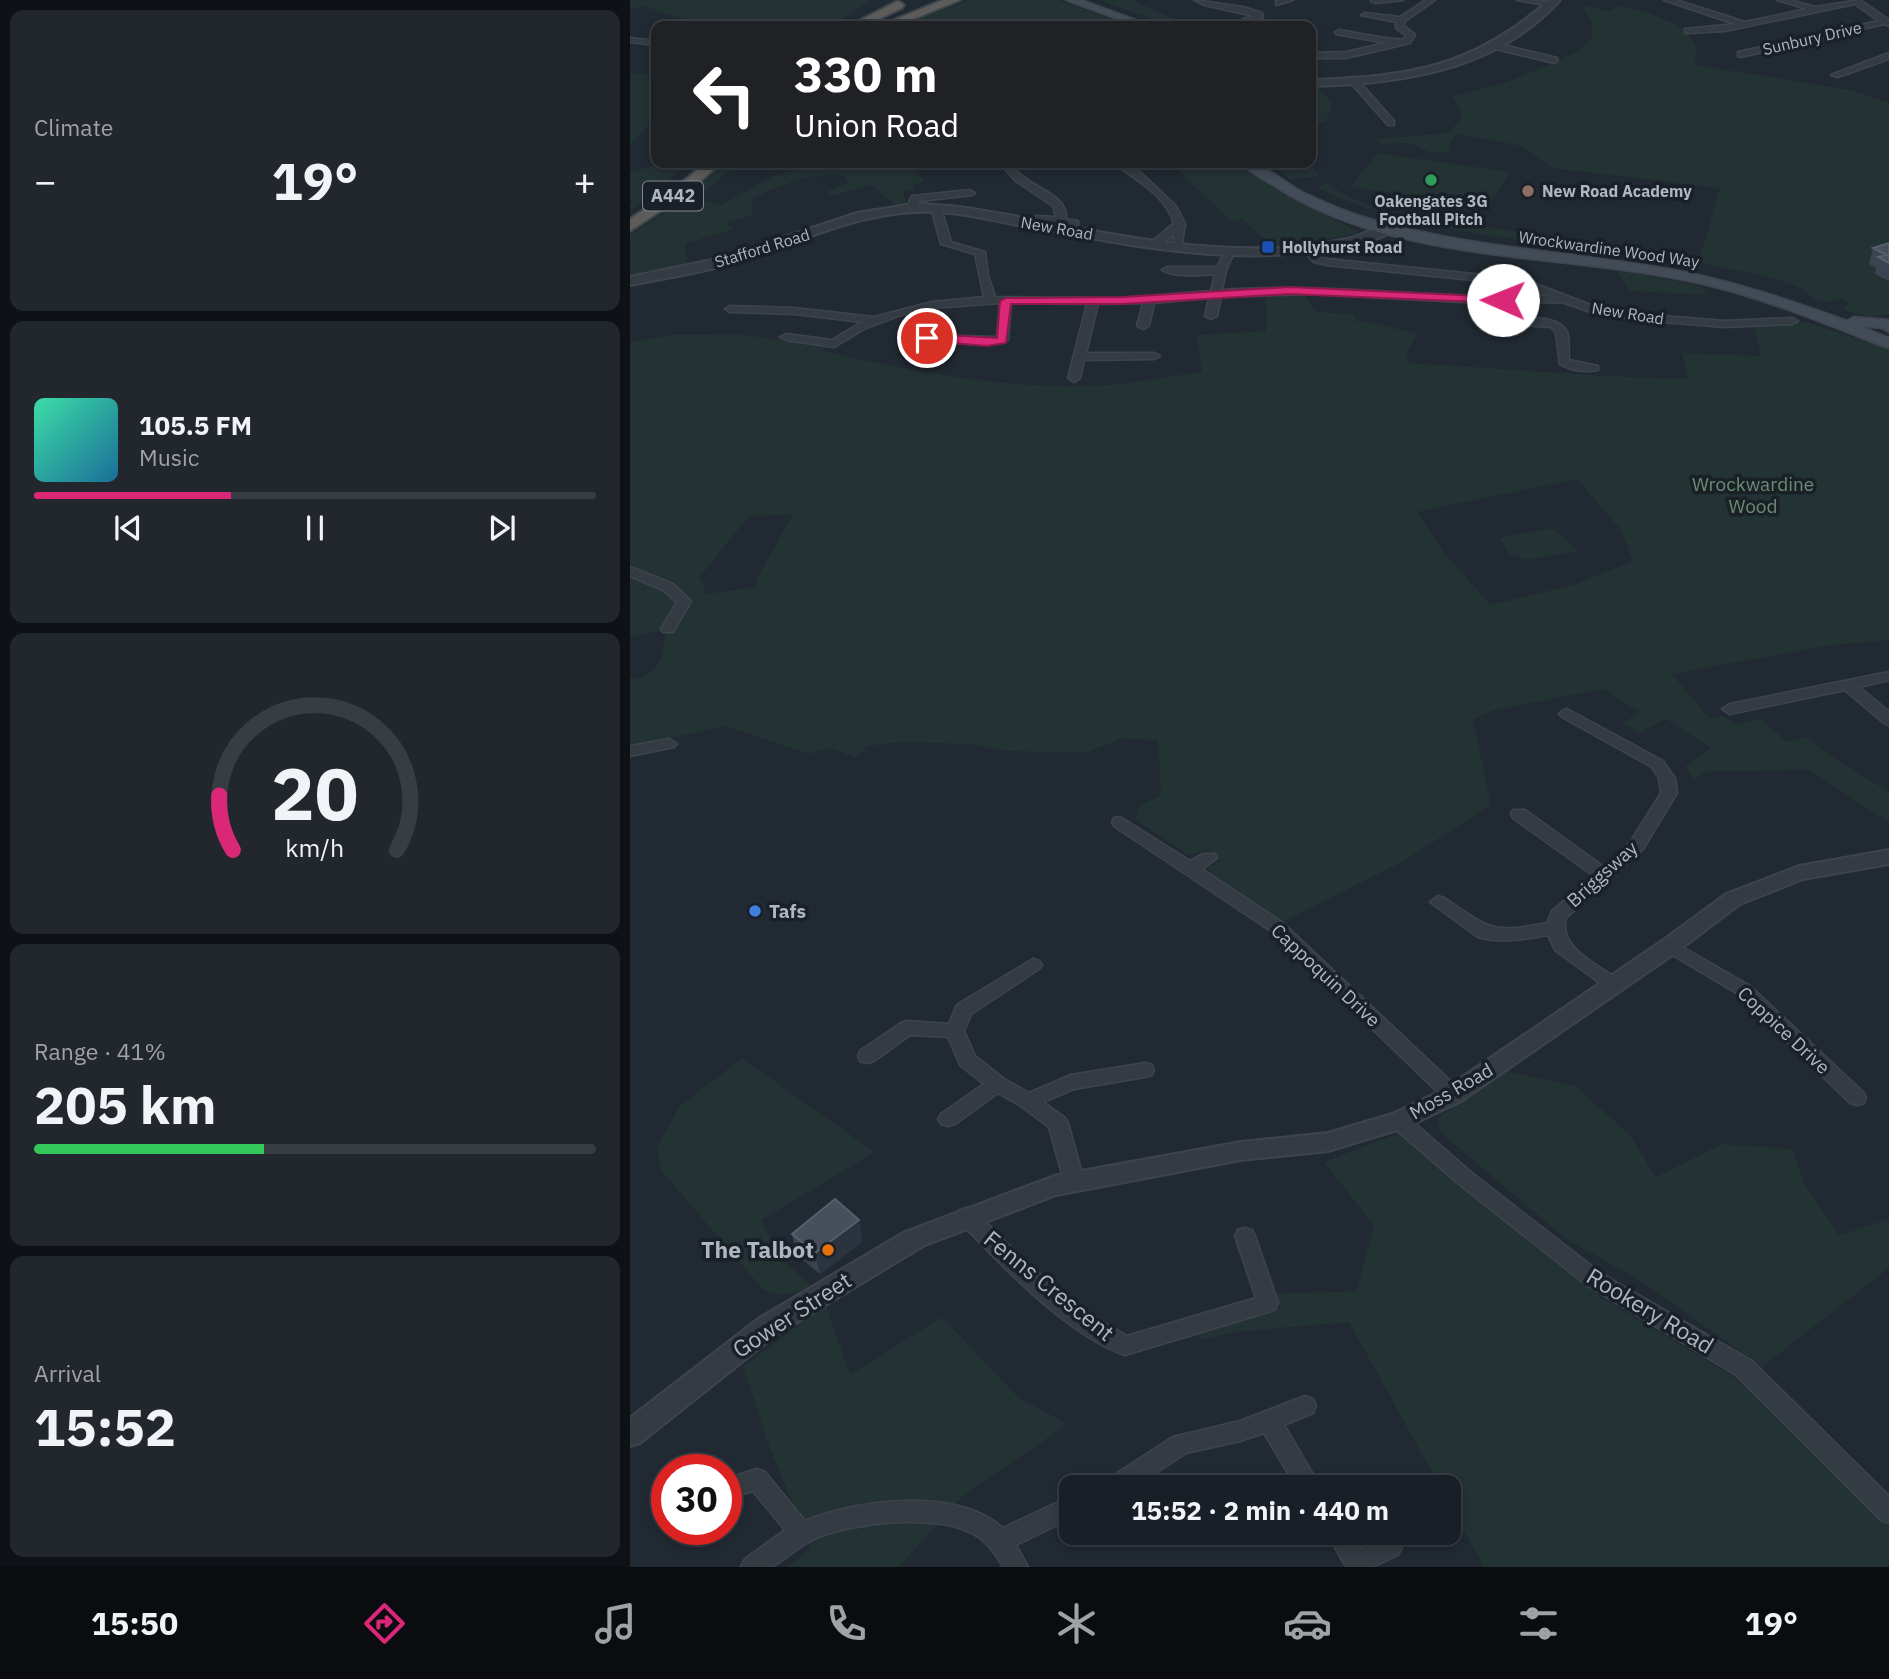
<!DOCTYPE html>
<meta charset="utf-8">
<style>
:root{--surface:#191f26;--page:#22272e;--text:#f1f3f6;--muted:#9fa2a7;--line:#373d43;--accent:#db2777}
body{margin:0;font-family:"IBM Plex Sans",sans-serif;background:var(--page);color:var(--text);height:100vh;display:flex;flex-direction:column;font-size:26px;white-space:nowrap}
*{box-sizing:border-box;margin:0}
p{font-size:23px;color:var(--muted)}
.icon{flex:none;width:38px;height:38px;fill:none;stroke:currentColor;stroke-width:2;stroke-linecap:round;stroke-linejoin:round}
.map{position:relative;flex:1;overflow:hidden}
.panel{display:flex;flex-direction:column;gap:10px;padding:10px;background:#0e1115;width:630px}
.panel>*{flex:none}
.banner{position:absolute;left:21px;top:21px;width:665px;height:147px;border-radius:14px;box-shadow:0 4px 10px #0003,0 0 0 2px var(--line);background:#202124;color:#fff;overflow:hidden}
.speed{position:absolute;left:21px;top:1454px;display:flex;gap:14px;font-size:35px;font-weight:700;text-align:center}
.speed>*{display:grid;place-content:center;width:91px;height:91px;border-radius:50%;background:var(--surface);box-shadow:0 4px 10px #0003,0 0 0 2px var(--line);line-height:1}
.speed .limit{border:10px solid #d22;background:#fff;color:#111}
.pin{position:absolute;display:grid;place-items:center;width:60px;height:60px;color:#fff;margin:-30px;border:4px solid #fff;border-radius:50%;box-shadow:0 2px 7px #0007}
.me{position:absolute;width:77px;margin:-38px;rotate:271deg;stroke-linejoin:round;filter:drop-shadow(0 0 5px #0008)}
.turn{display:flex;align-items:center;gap:24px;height:147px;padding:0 28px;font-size:32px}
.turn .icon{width:91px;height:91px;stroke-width:2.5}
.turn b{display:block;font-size:49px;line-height:60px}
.big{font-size:52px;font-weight:700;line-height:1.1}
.panel .card{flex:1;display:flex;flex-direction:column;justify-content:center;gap:10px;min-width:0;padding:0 24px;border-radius:14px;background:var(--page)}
.panel .dial{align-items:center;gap:0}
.dial svg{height:182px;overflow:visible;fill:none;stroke:var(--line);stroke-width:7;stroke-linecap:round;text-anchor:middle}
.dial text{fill:var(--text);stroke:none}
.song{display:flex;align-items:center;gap:21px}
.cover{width:84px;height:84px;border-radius:10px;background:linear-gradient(135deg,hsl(160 70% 55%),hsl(200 70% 35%))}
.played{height:7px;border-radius:4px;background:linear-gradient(90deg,var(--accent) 35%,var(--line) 35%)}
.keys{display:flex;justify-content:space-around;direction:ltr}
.heat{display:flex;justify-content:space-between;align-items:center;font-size:38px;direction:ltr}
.charge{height:10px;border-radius:5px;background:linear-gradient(90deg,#34c759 41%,var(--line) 0)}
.trip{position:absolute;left:429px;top:1475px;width:402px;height:70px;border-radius:14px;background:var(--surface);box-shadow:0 4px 10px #0003,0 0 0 2px var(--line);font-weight:700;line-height:70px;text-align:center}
.tabs{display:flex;height:112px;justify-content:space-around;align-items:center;background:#0a0c0f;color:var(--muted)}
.tabs .icon{width:49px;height:49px}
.tabs .selected{color:var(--accent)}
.tabs b{font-size:32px;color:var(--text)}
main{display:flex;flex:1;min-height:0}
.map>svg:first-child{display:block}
.green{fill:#233233;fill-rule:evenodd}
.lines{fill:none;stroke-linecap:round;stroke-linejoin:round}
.minor-casing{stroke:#3e444d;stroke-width:3}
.tertiary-casing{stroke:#3e444d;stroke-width:4}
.secondary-casing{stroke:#3e444d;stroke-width:3}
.trunk-casing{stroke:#3f464e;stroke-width:4}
.minor{fill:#343b43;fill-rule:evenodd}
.tertiary{fill:#343b43;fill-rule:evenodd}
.secondary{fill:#434b56;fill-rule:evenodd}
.trunk{fill:#5d5c5a;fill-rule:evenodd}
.wall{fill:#3a434f}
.shaded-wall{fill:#2b333e}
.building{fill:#464f5b;stroke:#565f6b;stroke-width:2}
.route{fill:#db2777;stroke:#8e194d;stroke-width:2}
.leisure-dot{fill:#2e9e5b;stroke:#1a2028;stroke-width:2.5}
.education-dot{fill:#8d6e63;stroke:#1a2028;stroke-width:2.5}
.transit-dot{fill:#1a4fb4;stroke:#1a2028;stroke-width:2.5}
.shop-dot{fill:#3f7fe0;stroke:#1a2028;stroke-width:2.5}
.food-dot{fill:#e8710a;stroke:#1a2028;stroke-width:2.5}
.labels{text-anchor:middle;stroke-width:7;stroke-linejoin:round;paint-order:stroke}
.far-street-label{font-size:16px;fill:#aeb6c0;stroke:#1a2028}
.far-poi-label{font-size:16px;font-weight:bold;fill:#aeb6c0;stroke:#1a2028;text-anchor:start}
.shield{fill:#1a2028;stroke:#828992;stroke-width:2}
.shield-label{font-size:18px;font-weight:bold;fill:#aeb6c0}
.park-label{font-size:19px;fill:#698d70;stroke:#1a2028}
.street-label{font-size:19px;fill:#aeb6c0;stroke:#1a2028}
.poi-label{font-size:19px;font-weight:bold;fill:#aeb6c0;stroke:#1a2028;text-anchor:start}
.near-poi-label{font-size:23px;font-weight:bold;fill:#aeb6c0;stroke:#1a2028;text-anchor:end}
.near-street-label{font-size:23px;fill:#aeb6c0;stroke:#1a2028}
</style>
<main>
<section class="panel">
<div class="card"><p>Climate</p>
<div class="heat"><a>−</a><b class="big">19°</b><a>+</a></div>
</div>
<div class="card">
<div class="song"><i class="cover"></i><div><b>105.5 FM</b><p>Music</p></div></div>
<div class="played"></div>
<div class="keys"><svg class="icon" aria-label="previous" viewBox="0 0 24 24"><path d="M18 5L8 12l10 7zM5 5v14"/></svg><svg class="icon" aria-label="pause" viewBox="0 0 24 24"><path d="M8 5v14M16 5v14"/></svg><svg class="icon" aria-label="next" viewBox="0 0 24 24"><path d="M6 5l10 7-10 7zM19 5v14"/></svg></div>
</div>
<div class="card dial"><svg viewBox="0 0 100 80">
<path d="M14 69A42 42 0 1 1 86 69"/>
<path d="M14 69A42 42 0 0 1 8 45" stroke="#db2777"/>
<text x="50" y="56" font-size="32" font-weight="700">20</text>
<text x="50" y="72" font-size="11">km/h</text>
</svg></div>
<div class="card"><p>Range · 41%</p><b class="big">205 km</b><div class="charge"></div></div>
<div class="card"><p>Arrival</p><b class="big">15:52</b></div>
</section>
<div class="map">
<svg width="1259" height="1567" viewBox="0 0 1259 1567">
<rect width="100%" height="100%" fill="#212932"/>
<path class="green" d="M0 0H242L203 26H76L13 6 0 10Z
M342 0H428L501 26H264Z
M469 0H502L560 26H543Z
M951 4 977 11 991 6 1016 12 1045 24 1060 35 1067 50 1064 65 1220 90 1259 103V314L1239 317 1213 310 1219 302 1211 299C1202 301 1193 303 1185 299 1180 297 1176 292 1172 289 1146 276 1112 272 1084 266 953 238 811 247 688 188L695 182C740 215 804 220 858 227 929 237 1000 245 1070 257L1090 188 922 168 892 146 828 134 821 141 818 151C795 156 798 149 780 144 772 142 760 144 751 144L748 139 819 133 833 115 822 97 876 82 925 63 953 48 963 35 961 22Z
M0 73 26 75V116L0 146Z
M681 85H687L702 103 696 122 681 126Z
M748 153 881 172 858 207 720 187Z
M30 163H60L0 210V204L4 202 0 200V173Z
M96 163H109L67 198 91 205 143 176 181 165 225 169 230 163H290L286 172 294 181 282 185 285 189 273 192 277 207 269 208 241 185 203 196 196 192 218 183 214 176C180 172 153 184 122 199V215L96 223 104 229 55 244 58 266 0 277V235L58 195Z
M499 163H606L706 221 726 229V233L685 242 640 245 612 219 601 222 542 164 512 169Z
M642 163H680L689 176 661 180Z
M987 270 1071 286 1079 295 999 291Z
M674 294 687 312 725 314 726 321C748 322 766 330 788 333L777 352 778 363C871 368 964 377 1058 379L1052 353 1131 356 1124 326 1177 322 1259 349V640L1202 645 1042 674 1080 719 1093 716 1106 725 1130 718 1157 742 1178 737 1192 750 1259 792V822L1178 770 1077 771 1064 779 1055 767 1081 748 1036 719 1009 733 993 723 1010 712 973 689 865 710 843 719 861 805 772 862 651 923 576 868 591 860 578 850 558 855 505 819 510 805 531 795 528 740 493 738 455 753 378 751 338 744 271 742 237 746 226 758 201 748 178 754 96 726 0 747V677L10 679C34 664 34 657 35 630L0 637V342L42 335 109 334 197 347 192 351C278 370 367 388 455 386 494 386 533 377 572 372L567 335 636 331V295ZM947 479 991 530 1003 561 946 584 861 605 814 553 787 512ZM163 514 127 578V587L75 594 74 584 69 578 119 516Z
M923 528 948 551 896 560 879 554 869 538Z
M112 1058 245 1152 131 1220 151 1258 181 1286C163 1295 152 1297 133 1290L31 1170 27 1147 49 1107Z
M876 1071 945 1086 999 1134 1026 1177 1092 1144 1163 1149 1174 1183 1209 1235 1259 1219V1268L1132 1367 1012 1282 935 1238 810 1132 807 1118Z
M769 1133 972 1298 1093 1370 1136 1401 1259 1525V1567H854L819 1504V1488L810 1487 719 1322 604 1332 572 1340 567 1332 651 1308 645 1294 727 1291 744 1226 694 1162Z
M196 1304 220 1375 312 1317 388 1397 438 1424 332 1497 269 1567H157L181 1549 139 1446 113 1367Z"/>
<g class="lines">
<g class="minor-casing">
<path id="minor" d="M564 0 613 7 632 13 633 17 620 22 627 26H616L611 23 613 19 624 16 574 5Z
M651 0H663L646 5V1Z
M773 0 745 3 741 1 742 0Z
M796 0H805L775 21 773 25 785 35 780 43 716 58H681V53L716 52 756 43 706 34 705 32 709 30C723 32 764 41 774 39L777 36 766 28V22L731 15 735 13 770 17Z
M887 0H908L924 4 920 6Z
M1034 0H1046L1115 22 1177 9 1147 0H1160L1185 7 1230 0 1259 20V26L1254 24 1111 57 1108 56V52L1249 21 1225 4 1095 31 1058 33H1055V29L1105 24Z
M0 38 26 41V45L0 42Z
M865 43 927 58 928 60 924 63 862 48V44Z
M1259 53V59L1208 77 1201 75Z
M721 79H727L764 121V125H758L721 83Z
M306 163H319L314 166Z
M369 163H379C384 168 389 174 395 178 410 190 438 197 436 219L448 221V225L405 220V216L426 217 423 206 386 181Z
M484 163H496L509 171 546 206 555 224 551 249 542 247 544 234 530 246H522V242L544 223C535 195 506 180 484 163Z
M340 190 345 193 343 195 289 201 285 211 276 209 282 196Z
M306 205 311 208 321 242 355 252 358 276 365 297 491 298 581 291 585 274C569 275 545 278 532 270L537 267H587L595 251 599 250 604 253 596 270 592 290C701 282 810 300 919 296L891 285 697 265 684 262 671 249 676 246 697 259 893 279 963 306 1008 314 1095 321 1162 318 1168 321 1162 324 1095 327 1008 320 960 312 932 302 861 303V318C879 320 928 311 937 332 940 340 938 351 939 360L968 366V370C956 372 941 371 930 364L926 333 921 327 851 322 850 303 681 294 591 297 587 316 581 319 575 316 579 298 524 303 519 326 513 329 507 326 513 303 468 304 456 353H524L530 356 524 359 454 360 450 378 444 382 438 378 457 304 381 303 378 340 357 345 297 341 291 338 297 335 367 337 370 303 302 308 268 316 236 328 204 347 156 340 150 337 156 334 202 340 232 322 164 314 100 312 95 309 100 306 164 308 244 317 302 302 354 297 345 254 311 244 301 208Z
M0 567 43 584 61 601 43 632H33L31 629 47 602 33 590 0 576Z
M1259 672V680L1229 687 1259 712V725L1254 723 1215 690 1100 714 1092 709 1100 704Z
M937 709 1033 761 1045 778 1047 793 1013 849 936 918C927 947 970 966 990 981L993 985 990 989H978L925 950 918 935C894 939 872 944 848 937L800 902 808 896 814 898C861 929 860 934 917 923L922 911 964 876 883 818 881 814 883 810H895L974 867 1001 841 1031 793 1029 778 1022 767 932 717 929 714 932 711Z
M39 739 47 744 44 747 0 756V746Z
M490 817 560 861 573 854H585L587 858 572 869 653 923 830 1090 832 1095 830 1100 823 1102 816 1100 641 931 484 826 482 822 484 818Z
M1040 940 1120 986 1234 1093 1236 1098 1234 1103 1227 1105 1220 1103 1108 994 1034 950 1031 946 1034 942Z
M403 959 409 961 412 965 409 969 341 1014 334 1031 345 1056 374 1079 399 1093 441 1075 515 1063 522 1065 524 1070 522 1075 515 1077 444 1089 413 1102 435 1118 438 1123 454 1181 451 1187 444 1189 437 1187 434 1181 419 1127 391 1106 368 1093 325 1124 318 1126 311 1124 308 1119 311 1114 354 1084 330 1065 318 1037 280 1035 244 1061 237 1063 230 1061 228 1056 230 1051 271 1023 277 1021 319 1024 327 1005Z
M769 1114 776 1116 843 1174 972 1274 1122 1361 1259 1496V1523L1251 1520 1106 1375 958 1286 829 1184 762 1126 759 1121 762 1116Z
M337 1208 344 1210C390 1258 438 1304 497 1336L626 1298 605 1236 608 1230 615 1228 622 1230 625 1236 648 1303 645 1309 638 1312 495 1355C436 1334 372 1266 330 1222L327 1216 330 1210Z
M675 1396 683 1399 686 1406 683 1413 654 1425 691 1488H667L634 1433 610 1441 556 1453 503 1488H472L475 1481 543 1437 610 1421Z
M127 1469 135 1472 175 1521C229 1499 326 1487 373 1528L441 1496V1518L386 1545 398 1567H373C367 1556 360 1546 350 1538 313 1512 229 1522 188 1537 171 1544 159 1557 143 1566 135 1567 120 1567 111 1567L115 1559 155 1530 123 1491 96 1499V1479Z
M697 1533H722L731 1549 760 1536 768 1539 772 1547 768 1555 742 1567H716Z"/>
</g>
<g class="tertiary-casing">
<path id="tertiary" d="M919 0H930C866 71 771 84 681 86V80C781 76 842 68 919 0Z
M283 204C333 204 381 216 431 225 525 243 622 259 717 239 733 235 747 227 762 222L768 226C754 240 728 244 709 248 607 267 504 246 403 228 375 223 348 216 320 213 243 204 175 241 104 263 70 273 35 278 0 285V277L91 258 227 213Z
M1259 850V864L1173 879 1110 904 1048 951 831 1101 777 1127 698 1151 611 1160 426 1195 293 1246 146 1335 10 1443 0 1446V1418L128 1319 275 1232 424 1176 611 1142 698 1133 762 1114 815 1089 1032 941 1096 894 1169 866Z"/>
</g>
<g class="secondary-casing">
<path id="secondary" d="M436 0H451L522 26H507Z
M612 163C636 163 651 181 672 192 693 202 714 211 736 218 837 248 941 251 1044 270 1103 281 1161 300 1217 321L1224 317 1259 320V332L1252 328 1229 326 1259 338V348C1239 342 1219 332 1199 325 1158 309 1116 294 1073 284 935 252 769 266 646 187 635 180 620 173 612 163Z"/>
</g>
<g class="trunk-casing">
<path id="trunk" d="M313 0H330L266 26H249Z
M268 1 274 5 272 8 234 26H219Z
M75 163H91L57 193 0 231V219L47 187Z"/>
</g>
<use href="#minor" class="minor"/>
<use href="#tertiary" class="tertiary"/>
<use href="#secondary" class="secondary"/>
<use href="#trunk" class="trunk"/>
</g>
<path class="wall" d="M1259 243V281L1245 274 1246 268 1239 264 1243 248Z
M162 1234 233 1241 190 1274 167 1255Z"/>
<path class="shaded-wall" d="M229 1220 233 1241 190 1274 185 1253Z"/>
<path class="building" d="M1259 243V263L1248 257 1257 255 1243 248Z
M205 1199 229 1220 185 1253 162 1234Z"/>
<path class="route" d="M659 287 873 297 879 300 873 303 659 294 492 304H381L376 343 357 346 297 341 291 338 297 334 367 338 370 301 376 298 492 297Z"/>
<circle class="leisure-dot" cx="801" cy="180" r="7"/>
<circle class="education-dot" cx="898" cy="191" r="7"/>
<rect class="transit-dot" x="631" y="240" width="14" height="14" rx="3.5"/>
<circle class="shop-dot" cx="125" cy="911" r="7"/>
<circle class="food-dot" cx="198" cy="1250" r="7"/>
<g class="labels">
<g class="far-street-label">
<text transform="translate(1182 38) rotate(-13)" y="6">Sunbury Drive</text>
<text transform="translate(427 228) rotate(10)" y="6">New Road</text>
<text transform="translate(132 248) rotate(-17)" y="6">Stafford Road</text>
<text transform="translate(979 249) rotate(8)" y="6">Wrockwardine Wood Way</text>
<text transform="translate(998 313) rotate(9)" y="6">New Road</text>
</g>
<g class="far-poi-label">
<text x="912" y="197">New Road Academy</text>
<text x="801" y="207" text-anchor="middle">Oakengates 3G<tspan x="801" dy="18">Football Pitch</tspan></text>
<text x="652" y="253">Hollyhurst Road</text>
</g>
<rect class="shield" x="13" y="181.5" width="60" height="29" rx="5"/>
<g class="shield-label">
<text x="43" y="202">A442</text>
</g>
<g class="park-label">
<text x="1123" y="491">Wrockwardine<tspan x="1123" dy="22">Wood</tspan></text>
</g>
<g class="street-label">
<text transform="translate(972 874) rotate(-42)" y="7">Briggsway</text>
<text transform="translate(696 975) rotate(43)" y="7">Cappoquin Drive</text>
<text transform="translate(1154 1030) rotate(43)" y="7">Coppice Drive</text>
<text transform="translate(821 1091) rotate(-30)" y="7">Moss Road</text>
</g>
<g class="poi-label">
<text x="139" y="918">Tafs</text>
</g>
<g class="near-poi-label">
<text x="184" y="1258">The Talbot</text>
</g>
<g class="near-street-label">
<text transform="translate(419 1286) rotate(39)" y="8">Fenns Crescent</text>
<text transform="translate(1020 1311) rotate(31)" y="8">Rookery Road</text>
<text transform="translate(162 1315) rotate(-33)" y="8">Gower Street</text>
</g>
</g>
</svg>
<div class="speed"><div class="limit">30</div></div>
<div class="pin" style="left:297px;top:338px;background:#d93025"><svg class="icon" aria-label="arrive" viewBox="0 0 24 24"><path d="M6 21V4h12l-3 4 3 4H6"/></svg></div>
<svg class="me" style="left:873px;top:300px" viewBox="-20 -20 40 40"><circle r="19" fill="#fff"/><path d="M0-13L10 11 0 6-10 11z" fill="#db2777"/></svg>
<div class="trip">15:52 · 2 min · 440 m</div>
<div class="banner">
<div class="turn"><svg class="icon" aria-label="left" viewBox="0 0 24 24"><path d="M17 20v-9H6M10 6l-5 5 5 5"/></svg><div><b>330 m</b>Union Road</div></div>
</div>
</div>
</main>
<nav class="tabs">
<b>15:50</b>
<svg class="icon selected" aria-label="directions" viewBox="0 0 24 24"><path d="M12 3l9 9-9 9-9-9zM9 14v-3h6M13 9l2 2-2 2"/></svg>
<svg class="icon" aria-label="music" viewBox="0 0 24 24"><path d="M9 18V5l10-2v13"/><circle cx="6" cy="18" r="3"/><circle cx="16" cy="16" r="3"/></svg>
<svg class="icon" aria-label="phone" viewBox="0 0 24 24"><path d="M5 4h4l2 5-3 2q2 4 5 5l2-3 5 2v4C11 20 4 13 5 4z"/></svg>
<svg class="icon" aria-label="climate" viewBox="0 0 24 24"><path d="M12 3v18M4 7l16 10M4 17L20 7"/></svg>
<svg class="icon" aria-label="car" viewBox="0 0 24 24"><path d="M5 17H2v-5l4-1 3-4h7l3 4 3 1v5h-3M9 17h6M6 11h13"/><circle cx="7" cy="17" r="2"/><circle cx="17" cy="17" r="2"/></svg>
<svg class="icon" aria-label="filters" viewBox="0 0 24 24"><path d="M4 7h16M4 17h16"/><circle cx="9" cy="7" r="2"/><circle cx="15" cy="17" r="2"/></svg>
<b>19°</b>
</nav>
